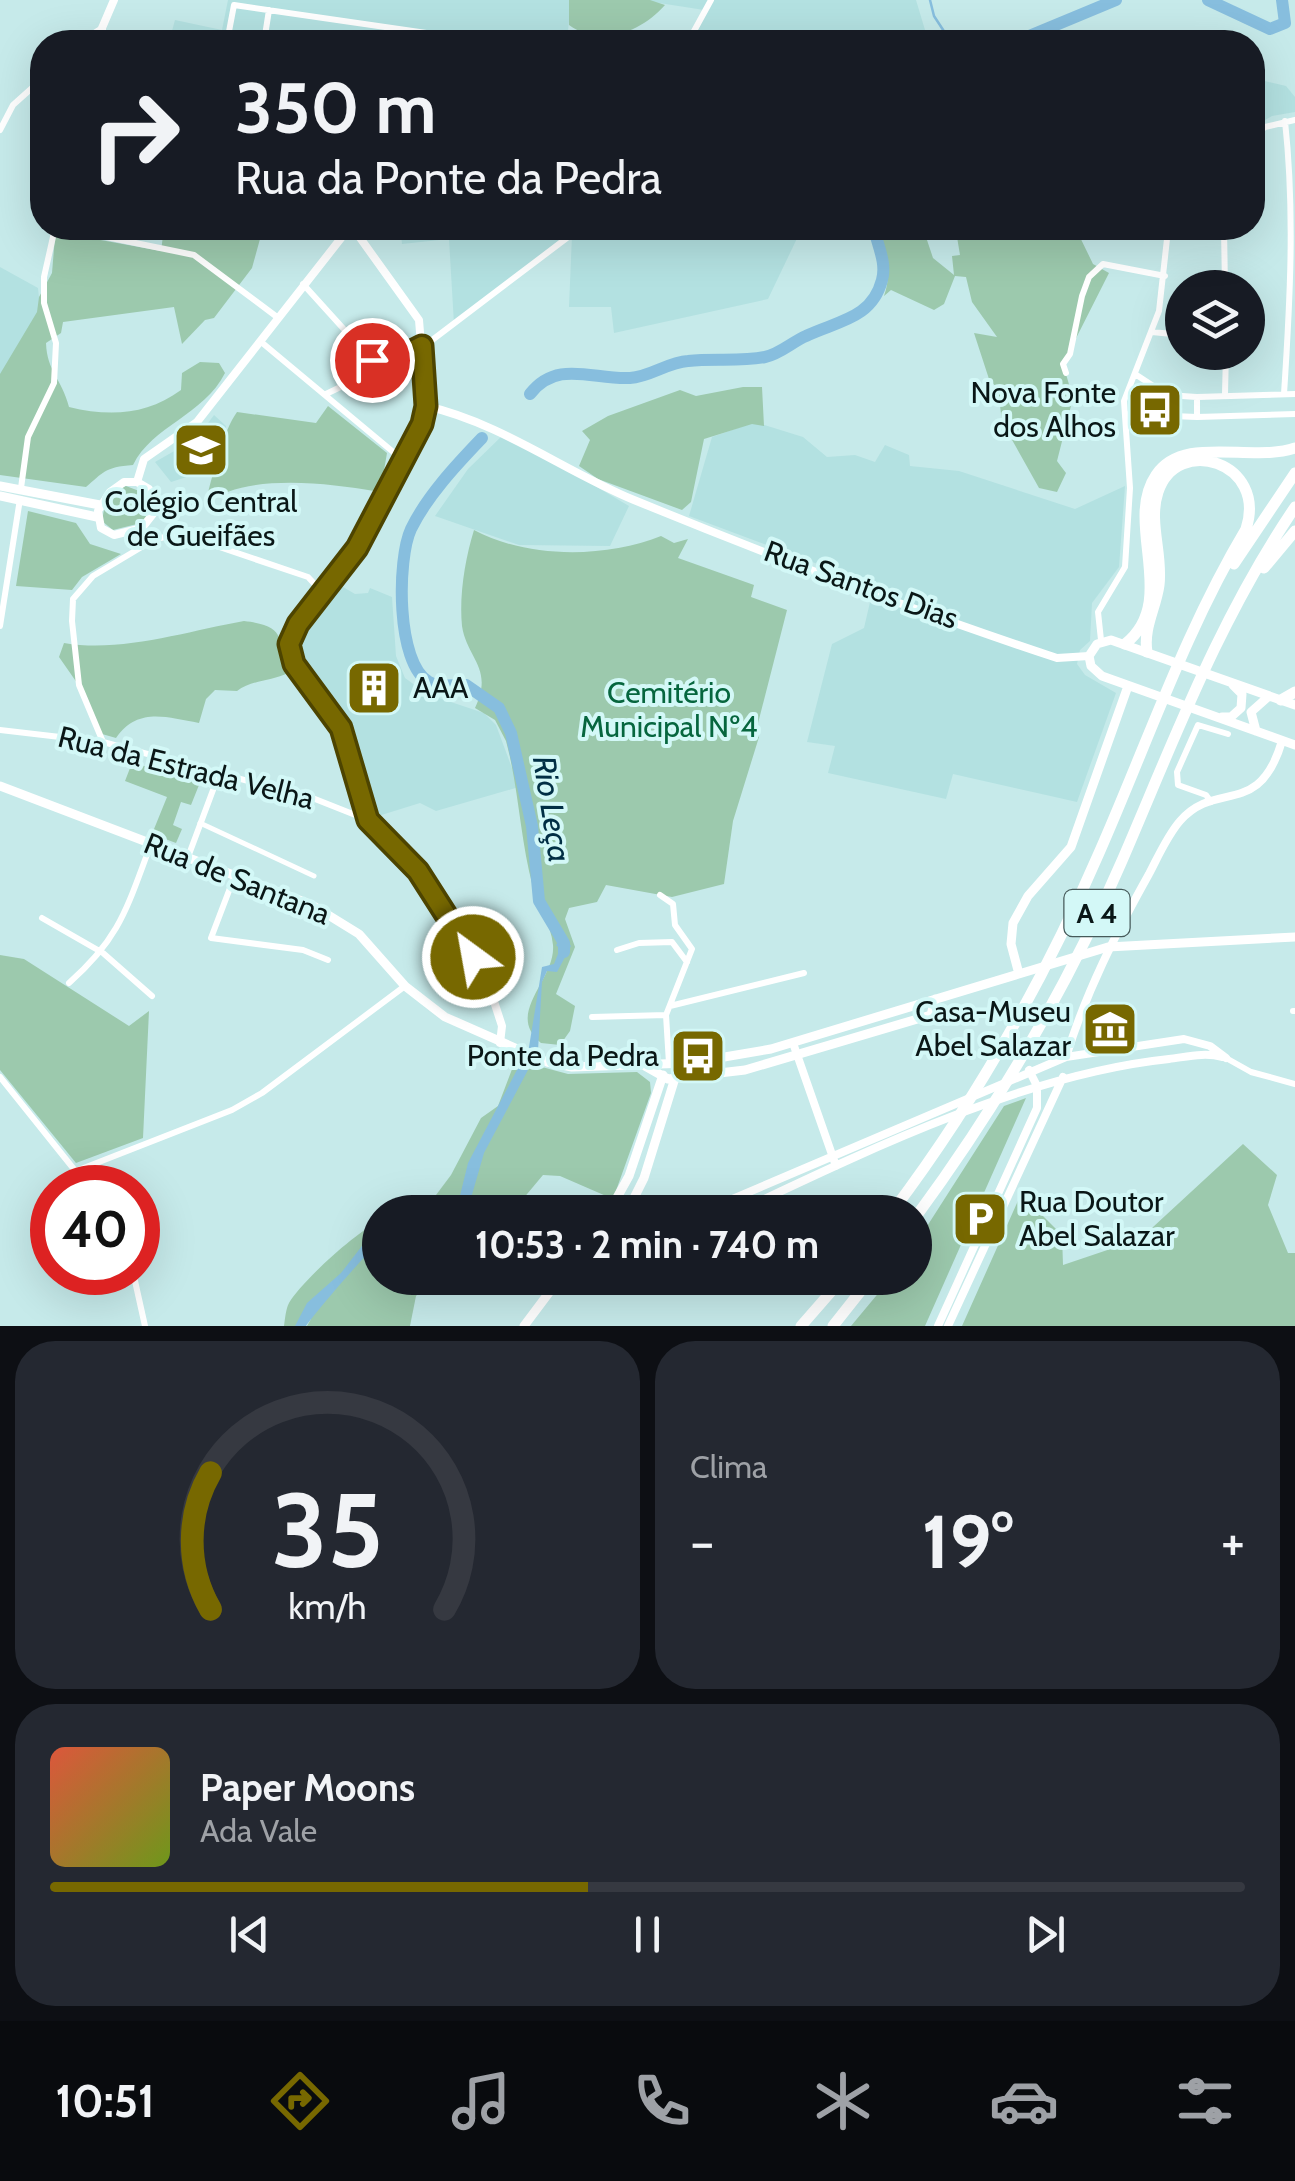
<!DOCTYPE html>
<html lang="pt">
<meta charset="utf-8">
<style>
:root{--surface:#171b24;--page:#242831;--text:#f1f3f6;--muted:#9ea1a6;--line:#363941;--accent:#776800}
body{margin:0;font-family:Cabin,sans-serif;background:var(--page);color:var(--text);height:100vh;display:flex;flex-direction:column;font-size:38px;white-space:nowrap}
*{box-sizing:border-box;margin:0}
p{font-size:32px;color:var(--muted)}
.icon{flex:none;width:55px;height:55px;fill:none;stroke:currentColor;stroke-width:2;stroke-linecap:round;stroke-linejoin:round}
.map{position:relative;height:1326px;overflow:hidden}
.drawer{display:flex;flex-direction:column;gap:15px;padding:15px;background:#0d0f14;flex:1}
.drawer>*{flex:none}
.top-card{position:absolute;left:30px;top:30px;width:1235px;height:210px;border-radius:40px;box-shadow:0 10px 40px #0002;background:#171b24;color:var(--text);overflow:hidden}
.tools{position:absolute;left:1165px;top:270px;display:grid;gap:20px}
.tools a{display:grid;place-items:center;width:100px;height:100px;border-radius:50%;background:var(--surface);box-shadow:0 10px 40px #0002;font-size:50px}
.speed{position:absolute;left:30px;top:1165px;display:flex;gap:20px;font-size:50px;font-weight:700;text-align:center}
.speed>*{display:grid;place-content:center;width:130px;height:130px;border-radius:50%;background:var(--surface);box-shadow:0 10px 40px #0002;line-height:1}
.speed .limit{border:15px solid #d22;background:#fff;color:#111}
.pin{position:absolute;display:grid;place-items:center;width:85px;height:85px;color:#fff;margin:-42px;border:5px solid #fff;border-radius:50%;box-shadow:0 2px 10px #0007}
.me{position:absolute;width:110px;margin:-55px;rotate:328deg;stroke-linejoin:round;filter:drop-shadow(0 0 8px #0008)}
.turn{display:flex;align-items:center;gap:35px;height:210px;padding:0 40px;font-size:45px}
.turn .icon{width:130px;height:130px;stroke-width:2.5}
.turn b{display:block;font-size:70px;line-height:85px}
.big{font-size:75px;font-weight:700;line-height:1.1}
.drawer .card{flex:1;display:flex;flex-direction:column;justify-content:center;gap:15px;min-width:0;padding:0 35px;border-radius:40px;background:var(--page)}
.drawer .dial{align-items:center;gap:0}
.dial svg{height:260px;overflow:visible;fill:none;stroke:var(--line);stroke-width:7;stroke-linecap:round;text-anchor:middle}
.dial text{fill:var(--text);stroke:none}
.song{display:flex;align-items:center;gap:30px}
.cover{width:120px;height:120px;border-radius:15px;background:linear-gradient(135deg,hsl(10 70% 55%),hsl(80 70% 35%))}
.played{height:10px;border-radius:5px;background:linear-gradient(90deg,var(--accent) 45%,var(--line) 45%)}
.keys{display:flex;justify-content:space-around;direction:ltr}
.heat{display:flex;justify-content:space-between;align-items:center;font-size:55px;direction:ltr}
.drawer .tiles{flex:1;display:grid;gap:15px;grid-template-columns:1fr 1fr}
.card:last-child{grid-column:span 2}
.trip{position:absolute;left:362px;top:1195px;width:570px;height:100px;border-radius:50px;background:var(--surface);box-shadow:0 10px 40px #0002;font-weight:700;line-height:100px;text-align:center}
.menu{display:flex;height:160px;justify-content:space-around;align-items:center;background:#090b0e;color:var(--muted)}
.menu .icon{width:70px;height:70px}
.menu .current{color:var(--accent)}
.menu b{font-size:45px;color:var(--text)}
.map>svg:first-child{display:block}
.built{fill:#b3e1e1}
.green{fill:#9cc9ad}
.water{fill:#87bede}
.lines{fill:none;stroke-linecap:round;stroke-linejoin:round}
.stream{stroke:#87bede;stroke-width:2.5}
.river{stroke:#87bede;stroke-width:12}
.pedestrian{stroke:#fff;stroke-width:5}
.minor{stroke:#fff;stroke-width:6}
.tertiary{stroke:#fff;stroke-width:8}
.secondary{stroke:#fff;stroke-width:9}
.motorway{stroke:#fff;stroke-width:11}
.route-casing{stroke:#4d4400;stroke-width:25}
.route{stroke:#776800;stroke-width:18}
.labels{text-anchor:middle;stroke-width:8;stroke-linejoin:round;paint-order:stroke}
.shield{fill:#d3f8f7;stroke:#465a5a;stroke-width:2.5}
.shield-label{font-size:28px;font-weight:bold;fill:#0a1717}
.poi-label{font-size:30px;fill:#0a1717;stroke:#d3f8f7;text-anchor:end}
.street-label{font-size:30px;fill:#0a1717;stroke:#d3f8f7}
.park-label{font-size:30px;fill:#06663e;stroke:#d3f8f7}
.water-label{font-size:32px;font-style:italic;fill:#002e44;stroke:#d3f8f7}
</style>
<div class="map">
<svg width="1295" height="1326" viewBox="0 0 1295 1326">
<rect width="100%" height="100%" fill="#c6eaea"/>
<path class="built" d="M228 0H571L567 42H169L175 20 222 30Z
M640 0H916L925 30 914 42H687L704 10Z
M1252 78 1286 86 1295 97V112L1272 116 1253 127Z
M400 228H802L768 299 614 333 611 307H569L572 235 454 324 449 239 402 244Z
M0 267 38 288 40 308 0 376Z
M214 415 226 426 224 465 171 482 155 462 197 438Z
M755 422 803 437 827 457 855 455 875 462 885 445 909 455 910 466 959 471 1075 509 1125 486 1119 567 1092 603 1090 641 1080 650 1077 664 1085 675 1116 693 1077 802 953 774 946 799 828 773 835 746 807 742 832 644 864 628 874 585 689 516 712 437Z
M505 433 629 506 610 546 519 545 435 516 468 469Z
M338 584 355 594 368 593 370 588 392 597 396 656 405 678 427 694 484 713 496 725 519 787 436 811 420 803 375 817 351 731 303 663 298 649 302 628Z"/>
<path class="green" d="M569 0H650L665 5C641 32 601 48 569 25Z
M164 228H243L260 239 252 268 214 318 205 320 182 344 174 307 63 322 61 333 46 343C47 372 62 379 69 407 110 417 147 415 181 390L182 373 200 362 219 363 225 373C204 415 152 426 133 465 104 467 103 473 86 487L0 475V374L37 312 39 297 52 273 55 237 62 233 161 251Z
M878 228H923L933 258 954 275 952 256 960 255 956 231 1069 228 1076 229 1093 264 1109 273 1063 364 1073 398 1057 461 1066 473 1057 492 1039 488 1002 422 998 389 989 379 974 333 997 337 972 302 966 277 955 276 944 304 934 310 891 290 884 296C893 271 884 252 878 228Z
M743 387H762L764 426 752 424 704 439 691 502 682 510 598 479 579 466 590 440 582 431 608 416 680 390 696 396Z
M328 406 387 453 382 482 374 491C326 483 245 473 205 504 212 478 223 431 237 412L316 423Z
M126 486 147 494 149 514 141 523 113 530 103 522C101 507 113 492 126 486Z
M28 511 76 523 90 544 121 554 82 577 72 590 16 586Z
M474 530C528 559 606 558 661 536L674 543 688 539 678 558 754 585 751 597 787 610 755 735 759 737 733 821 724 884 672 897 606 885 597 902 569 908 565 919 575 947 556 994 575 1006 570 1031 560 1045 541 1043C504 1013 556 980 553 945 551 923 538 908 533 887 520 839 519 789 506 741L495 720 475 708C494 668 467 659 462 626 459 596 465 559 474 530Z
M244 621C286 626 279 638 288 673 272 681 251 680 237 691L215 690 206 699 199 723C165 717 138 707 116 738L102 734 82 690 59 657 64 643C122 653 187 631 244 621Z
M132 763 201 780 191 805 181 802 173 825 182 829 176 843 152 834 167 797 125 781Z
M0 955 24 959 129 1026 149 1011 143 1138 76 1163 0 1070Z
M527 1063 568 1074 637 1072 650 1082 651 1093 613 1199 560 1176 543 1175 512 1212H401L430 1203 451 1175 481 1118 498 1106 514 1064Z
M1026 1098 925 1326H851L891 1278H915V1245L1004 1106Z
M1243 1144 1277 1175 1268 1205 1288 1253H1295V1326H962L1021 1194 1062 1235 1063 1265 1140 1239Z
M380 1221V1278H434L416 1296 410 1326H307L311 1319 303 1321 304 1326H284C285 1319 286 1308 289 1303 301 1282 358 1230 380 1221Z"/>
<path class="water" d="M564 936 571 946 557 972 547 971 542 982 538 1051 484 1153 467 1212H456L468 1163 529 1047 542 967 554 964 560 949 556 945Z
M380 1232V1243C370 1248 315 1313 306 1326H295L307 1303 341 1273 372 1233Z"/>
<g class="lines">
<path class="stream" d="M930 0 934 16 951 42"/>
<path class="river" d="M1208 0 1270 29 1285 23 1282 0
M1015 42 1116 0
M530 394C557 359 593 380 630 378 650 377 668 362 688 361 714 358 740 362 765 357 780 354 792 342 806 336 837 321 872 319 882 280 887 262 877 245 874 228
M482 438C457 464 427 496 411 529 397 559 396 664 429 682 441 689 452 684 466 685L499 708 511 733 532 826 539 901 564 943V952"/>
<path class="pedestrian" d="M200 823 314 876"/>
<path class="minor" d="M80 42 102 28
M227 42 234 5 461 38
M264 42 269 10
M688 42 711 0
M0 130 13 105 42 79
M1252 138 1265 127 1295 120
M62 228 194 255 277 317
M1224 228 1225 288
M303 284 379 368
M1152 332 1182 335
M260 341 404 461
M1066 373 1063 364 1070 354 1082 296 1089 277 1103 264 1165 276
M1135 374 1167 395 1197 397V417
M326 394 423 347 580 228
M1225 394 1226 352
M1284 394C1290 302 1295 213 1285 121
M1197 397 1295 394
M1125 414 1197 417 1295 414
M21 488 28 437 54 383 56 343 44 303V277L55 228
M129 533 137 549
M0 626 20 499
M1101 640 1098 612 1125 567 1130 488 1124 401 1159 311 1167 239 1173 228
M0 730 103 742 315 799 368 820
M103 742 79 685 72 621 73 599 93 576 155 539 181 534 308 577 323 593
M1211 802 1206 795 1178 785 1177 772 1198 725 1228 734
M188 857 219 774
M235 875 211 938 303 950 328 960
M660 895 673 904 675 925 692 949 666 1015 669 1063
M42 918 103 953 152 996
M617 950 639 943 672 942 687 962
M69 983C121 937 127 907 151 844
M670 1006 804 973
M1293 1011H1295
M592 1017 666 1015
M1226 1058 1251 1072 1295 1084
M0 1077 89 1188
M76 1171 232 1110 262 1093 405 986
M133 1272 145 1326"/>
<path class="tertiary" d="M102 42V28L114 0
M353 228 419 320 426 406 412 447 357 548 291 635 290 654 341 727 368 820 418 871 487 980 502 1026 500 1043
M426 406C501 423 564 471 634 500 773 557 915 611 1057 658L1089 656
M124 482H137L149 489 156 510 142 528 114 535 101 528 98 511 110 492Z
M137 482 144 459 197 422 349 228
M793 1043 836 1166
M1066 1057C1086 992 1116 933 1149 874 1158 857 1167 836 1180 821 1217 779 1259 819 1282 741
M617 1200 641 1212
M702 1212 1066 1057 1184 1039 1210 1046 1226 1058
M737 1212C868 1150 1025 1074 1169 1059 1186 1057 1205 1052 1222 1057
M938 1326 1037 1108V1086L1029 1070
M948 1326 1063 1077"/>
<path class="secondary" d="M0 486 100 505
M0 496 97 517
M1295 705 1111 640 1097 644 1089 656 1091 666 1102 676 1295 745
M1222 717H1231L1241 708 1242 694 1233 685
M1256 731 1251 712 1269 696
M0 786 312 905 359 934 405 986 445 1017 547 1062 572 1067 689 1063 771 1049 1108 947 1295 937
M1019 974 1011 944 1013 923 1028 896 1071 847 1128 686
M645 1066 668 1079 745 1070 931 1015 935 999
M609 1212 629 1176 663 1075
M627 1212 644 1178 675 1078
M524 1326 560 1278"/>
<path class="motorway" d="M1234 564 1295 473
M1264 568 1295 531
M1125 644C1180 601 1123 523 1156 475 1184 434 1251 463 1295 448
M1281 700 1295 692
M892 1212C975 1102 1044 980 1099 853 1147 744 1185 631 1246 529 1268 462 1177 434 1158 492 1148 522 1163 554 1159 585 1156 608 1143 628 1147 652
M915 1218C996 1108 1067 988 1121 863 1175 738 1218 621 1295 507
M801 1326 843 1278
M833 1326 871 1278"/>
</g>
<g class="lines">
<g class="route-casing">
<path id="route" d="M372 360 379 368 422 346 426 406 422 424 357 548 298 624 289 644 294 664 341 728 368 820 418 871 473 957"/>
</g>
<use href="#route" class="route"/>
</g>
<defs>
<g id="bus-square" transform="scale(2.875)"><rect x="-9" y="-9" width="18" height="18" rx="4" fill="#776800" stroke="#d3f8f7"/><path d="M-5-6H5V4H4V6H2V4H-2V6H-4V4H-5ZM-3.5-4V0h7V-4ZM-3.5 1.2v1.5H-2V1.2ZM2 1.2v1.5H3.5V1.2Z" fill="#fff"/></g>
<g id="school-square" transform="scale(2.875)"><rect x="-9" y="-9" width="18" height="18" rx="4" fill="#776800" stroke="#d3f8f7"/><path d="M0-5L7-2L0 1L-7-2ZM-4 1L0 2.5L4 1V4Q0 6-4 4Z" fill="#fff"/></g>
<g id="building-square" transform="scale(2.875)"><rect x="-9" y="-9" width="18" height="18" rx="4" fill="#776800" stroke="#d3f8f7"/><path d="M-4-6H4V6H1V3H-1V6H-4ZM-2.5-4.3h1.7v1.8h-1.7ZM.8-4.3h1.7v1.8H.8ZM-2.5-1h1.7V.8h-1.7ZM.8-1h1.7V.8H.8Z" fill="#fff"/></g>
<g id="museum-square" transform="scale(2.875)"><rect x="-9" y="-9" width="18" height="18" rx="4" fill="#776800" stroke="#d3f8f7"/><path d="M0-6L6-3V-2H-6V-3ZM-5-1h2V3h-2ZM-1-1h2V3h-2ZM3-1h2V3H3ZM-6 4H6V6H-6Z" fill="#fff"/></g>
<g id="parking-square" transform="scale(2.875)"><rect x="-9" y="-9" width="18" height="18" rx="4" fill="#776800" stroke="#d3f8f7"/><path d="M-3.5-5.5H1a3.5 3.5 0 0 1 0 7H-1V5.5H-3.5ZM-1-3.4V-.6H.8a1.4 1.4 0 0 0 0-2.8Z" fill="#fff"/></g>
</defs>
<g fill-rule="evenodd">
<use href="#bus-square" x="1155" y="410"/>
<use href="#school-square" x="201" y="450"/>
<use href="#building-square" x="374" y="688"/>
<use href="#museum-square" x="1110" y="1029"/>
<use href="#bus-square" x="698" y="1056"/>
<use href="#parking-square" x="980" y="1219"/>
</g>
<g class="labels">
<rect class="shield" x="1064.5" y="890" width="65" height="46" rx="8"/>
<g class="shield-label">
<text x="1097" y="923">A 4</text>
</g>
<g class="poi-label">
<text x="1116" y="403">Nova Fonte<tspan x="1116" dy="34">dos Alhos</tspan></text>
<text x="201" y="512" text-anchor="middle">Colégio Central<tspan x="201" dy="34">de Gueifães</tspan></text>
<text x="413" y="698" text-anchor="start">AAA</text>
<text x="1071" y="1022">Casa-Museu<tspan x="1071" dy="34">Abel Salazar</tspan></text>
<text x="659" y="1066">Ponte da Pedra</text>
<text x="1019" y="1212" text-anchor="start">Rua Doutor<tspan x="1019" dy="34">Abel Salazar</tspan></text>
</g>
<g class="street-label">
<text transform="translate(861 585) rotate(20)" y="10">Rua Santos Dias</text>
<text transform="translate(186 768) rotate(14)" y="10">Rua da Estrada Velha</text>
<text transform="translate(237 879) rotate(22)" y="10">Rua de Santana</text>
</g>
<g class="park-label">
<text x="669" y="703">Cemitério<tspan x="669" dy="34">Municipal Nº4</tspan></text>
</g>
<g class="water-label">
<text transform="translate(552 809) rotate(81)" y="11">Rio Leça</text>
</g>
</g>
</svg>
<div class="tools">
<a><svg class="icon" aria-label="layers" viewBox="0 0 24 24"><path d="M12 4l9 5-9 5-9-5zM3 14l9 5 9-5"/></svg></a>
</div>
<div class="speed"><div class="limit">40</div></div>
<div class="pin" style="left:372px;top:360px;background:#d93025"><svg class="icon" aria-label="arrive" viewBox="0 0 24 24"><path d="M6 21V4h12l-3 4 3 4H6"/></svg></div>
<svg class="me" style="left:473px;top:957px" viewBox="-20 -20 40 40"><circle r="17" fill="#776800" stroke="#fff" stroke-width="3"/><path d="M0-11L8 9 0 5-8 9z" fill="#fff"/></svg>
<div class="trip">10:53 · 2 min · 740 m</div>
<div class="top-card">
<div class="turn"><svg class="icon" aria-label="right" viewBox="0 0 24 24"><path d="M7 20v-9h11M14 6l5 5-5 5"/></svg><div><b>350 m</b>Rua da Ponte da Pedra</div></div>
</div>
</div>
<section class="drawer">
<div class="tiles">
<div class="card dial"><svg viewBox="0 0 100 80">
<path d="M14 69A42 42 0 1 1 86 69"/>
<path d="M14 69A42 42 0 0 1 14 27" stroke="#776800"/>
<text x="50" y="56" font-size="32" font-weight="700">35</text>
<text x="50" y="72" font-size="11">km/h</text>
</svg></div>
<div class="card"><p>Clima</p>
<div class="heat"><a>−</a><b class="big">19°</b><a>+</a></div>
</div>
<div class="card">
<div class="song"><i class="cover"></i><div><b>Paper Moons</b><p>Ada Vale</p></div></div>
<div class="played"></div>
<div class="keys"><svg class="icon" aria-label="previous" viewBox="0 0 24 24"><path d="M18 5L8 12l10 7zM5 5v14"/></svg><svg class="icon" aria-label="pause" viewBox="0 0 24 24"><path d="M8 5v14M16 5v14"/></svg><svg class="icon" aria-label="next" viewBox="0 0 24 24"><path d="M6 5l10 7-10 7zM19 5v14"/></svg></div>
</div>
</div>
</section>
<nav class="menu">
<b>10:51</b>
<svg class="icon current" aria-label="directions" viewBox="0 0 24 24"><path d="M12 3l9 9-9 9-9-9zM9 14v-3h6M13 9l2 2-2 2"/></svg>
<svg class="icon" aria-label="music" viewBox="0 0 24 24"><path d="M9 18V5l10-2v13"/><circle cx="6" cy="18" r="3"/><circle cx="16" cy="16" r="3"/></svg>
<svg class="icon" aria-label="phone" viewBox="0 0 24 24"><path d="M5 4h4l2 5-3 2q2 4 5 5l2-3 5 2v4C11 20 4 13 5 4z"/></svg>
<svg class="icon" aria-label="climate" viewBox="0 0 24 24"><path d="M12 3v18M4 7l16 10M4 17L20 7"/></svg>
<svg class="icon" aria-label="car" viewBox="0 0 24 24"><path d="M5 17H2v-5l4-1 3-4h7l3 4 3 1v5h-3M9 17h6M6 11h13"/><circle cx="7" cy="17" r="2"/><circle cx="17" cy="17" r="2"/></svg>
<svg class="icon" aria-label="filters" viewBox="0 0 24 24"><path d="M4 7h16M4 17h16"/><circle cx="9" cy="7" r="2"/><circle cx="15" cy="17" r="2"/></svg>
</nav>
